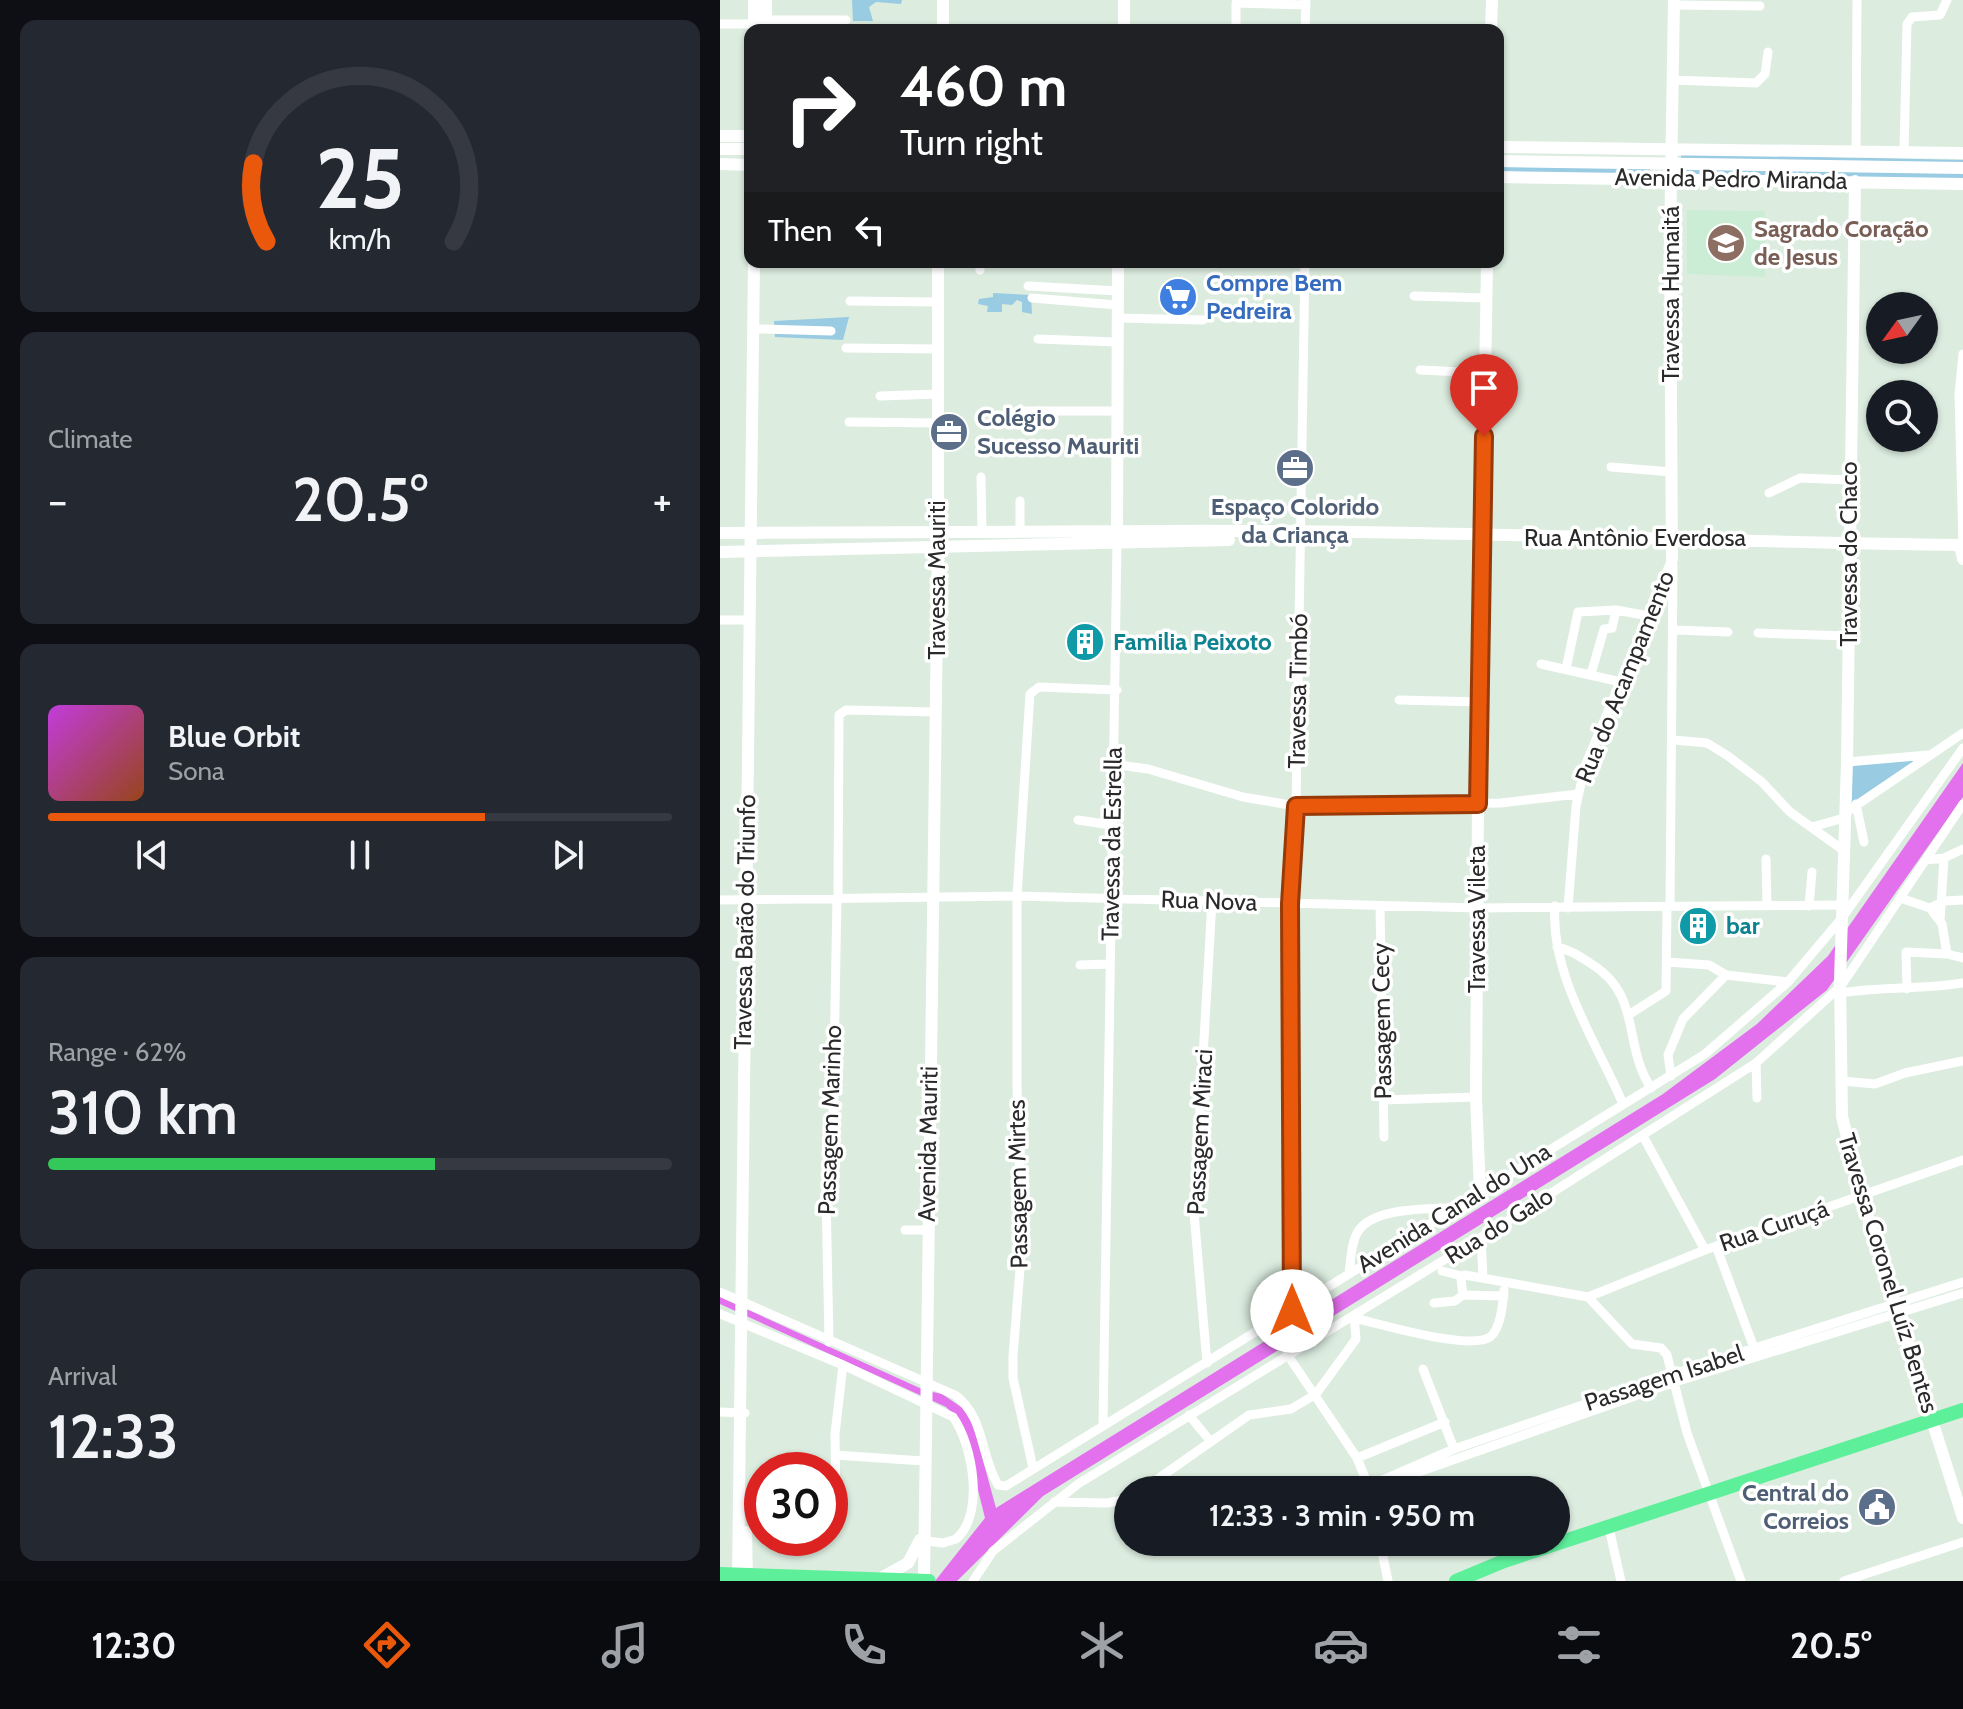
<!DOCTYPE html>
<meta charset="utf-8">
<style>
:root{--surface:#171b24;--page:#242831;--text:#f1f3f6;--muted:#9ea1a6;--line:#363941;--accent:#ea580c}
body{margin:0;font-family:Cabin,sans-serif;background:var(--page);color:var(--text);height:100vh;display:flex;flex-direction:column;font-size:30px;white-space:nowrap}
*{box-sizing:border-box;margin:0}
p{font-size:26px;color:var(--muted)}
.icon{flex:none;width:44px;height:44px;fill:none;stroke:currentColor;stroke-width:2;stroke-linecap:round;stroke-linejoin:round}
.map{position:relative;flex:1;overflow:hidden}
.sheet{display:flex;flex-direction:column;gap:20px;padding:20px;background:#0d0f14;width:720px}
.sheet>*{flex:none}
.top-card{position:absolute;left:24px;top:24px;width:760px;height:244px;border-radius:16px;box-shadow:0 2px 6px #0004;background:#202124;color:#fff;overflow:hidden}
.needle{width:52px;rotate:237deg}
.tools{position:absolute;left:1146px;top:292px;display:grid;gap:16px}
.tools a{display:grid;place-items:center;width:72px;height:72px;border-radius:50%;background:var(--surface);box-shadow:0 2px 6px #0004;font-size:40px}
.speed{position:absolute;left:24px;top:1452px;display:flex;gap:16px;font-size:40px;font-weight:700;text-align:center}
.speed>*{display:grid;place-content:center;width:104px;height:104px;border-radius:50%;background:var(--surface);box-shadow:0 2px 6px #0004;line-height:1}
.speed .limit{border:12px solid #d22;background:#fff;color:#111}
.pin{position:absolute;display:grid;place-items:center;width:68px;height:68px;color:#fff;margin:-82px -34px;border-radius:50% 50% 50% 0;rotate:-45deg;box-shadow:0 0 8px #0007}
.pin .icon{rotate:45deg}
.me{position:absolute;width:88px;margin:-44px;rotate:0deg;stroke-linejoin:round;filter:drop-shadow(0 0 6px #0008)}
.turn{display:flex;align-items:center;gap:28px;height:168px;padding:0 24px;font-size:36px}
.turn .icon{width:104px;height:104px;stroke-width:2.5}
.turn b{display:block;font-size:56px;line-height:68px}
.then{display:flex;align-items:center;height:76px;padding:0 24px;background:#0003;gap:16px;font-size:30px}
.big{font-size:60px;font-weight:600;line-height:1.1}
.sheet .card{flex:1;display:flex;flex-direction:column;justify-content:center;gap:12px;min-width:0;padding:0 28px;border-radius:16px;background:var(--page)}
.sheet .dial{align-items:center;gap:0}
.dial svg{height:208px;overflow:visible;fill:none;stroke:var(--line);stroke-width:7;stroke-linecap:round;text-anchor:middle}
.dial text{fill:var(--text);stroke:none}
.song{display:flex;align-items:center;gap:24px}
.cover{width:96px;height:96px;border-radius:12px;background:linear-gradient(135deg,hsl(290 70% 55%),hsl(20 70% 35%))}
.played{height:8px;border-radius:4px;background:linear-gradient(90deg,var(--accent) 70%,var(--line) 70%)}
.keys{display:flex;justify-content:space-around;direction:ltr}
.heat{display:flex;justify-content:space-between;align-items:center;font-size:44px;direction:ltr}
.charge{height:12px;border-radius:6px;background:linear-gradient(90deg,#34c759 62%,var(--line) 0)}
.trip{position:absolute;left:394px;top:1476px;width:456px;height:80px;border-radius:40px;background:var(--surface);box-shadow:0 2px 6px #0004;font-weight:600;line-height:80px;text-align:center}
.dock{display:flex;height:128px;justify-content:space-around;align-items:center;background:#090b0e;color:var(--muted)}
.dock .icon{width:56px;height:56px}
.dock .selected{color:var(--accent)}
.dock b{font-size:36px;color:var(--text)}
main{display:flex;flex:1;min-height:0}
.map>svg:first-child{display:block}
.education{fill:#cbedd6}
.green{fill:#99cbe2}
.water{fill:#e370ed}
.lines{fill:none;stroke-linecap:round;stroke-linejoin:round}
.street{stroke:#fff;stroke-width:9}
.secondary{stroke:#fff;stroke-width:12}
.primary{stroke:#5eef9b;stroke-width:14}
.route-casing{stroke:#983908;stroke-width:20}
.route{stroke:#ea580c;stroke-width:14}
.labels{text-anchor:middle;stroke-width:7;stroke-linejoin:round;paint-order:stroke}
.street-label{font-size:24px;fill:#2a2a2a;stroke:#fff}
.education-label{font-size:24px;font-weight:bold;fill:#785e54;stroke:#fff;text-anchor:start}
.shop-label{font-size:24px;font-weight:bold;fill:#366cbe;stroke:#fff;text-anchor:start}
.service-label{font-size:24px;font-weight:bold;fill:#4e5e75;stroke:#fff;text-anchor:start}
.culture-label{font-size:24px;font-weight:bold;fill:#0d838f;stroke:#fff;text-anchor:start}
</style>
<main>
<section class="sheet">
<div class="card dial"><svg viewBox="0 0 100 80">
<path d="M14 69A42 42 0 1 1 86 69"/>
<path d="M14 69A42 42 0 0 1 9 39" stroke="#ea580c"/>
<text x="50" y="56" font-size="32" font-weight="700">25</text>
<text x="50" y="72" font-size="11">km/h</text>
</svg></div>
<div class="card"><p>Climate</p>
<div class="heat"><a>−</a><b class="big">20.5°</b><a>+</a></div>
</div>
<div class="card">
<div class="song"><i class="cover"></i><div><b>Blue Orbit</b><p>Sona</p></div></div>
<div class="played"></div>
<div class="keys"><svg class="icon" aria-label="previous" viewBox="0 0 24 24"><path d="M18 5L8 12l10 7zM5 5v14"/></svg><svg class="icon" aria-label="pause" viewBox="0 0 24 24"><path d="M8 5v14M16 5v14"/></svg><svg class="icon" aria-label="next" viewBox="0 0 24 24"><path d="M6 5l10 7-10 7zM19 5v14"/></svg></div>
</div>
<div class="card"><p>Range · 62%</p><b class="big">310 km</b><div class="charge"></div></div>
<div class="card"><p>Arrival</p><b class="big">12:33</b></div>
</section>
<div class="map">
<svg width="1243" height="1581" viewBox="0 0 1243 1581">
<rect width="100%" height="100%" fill="#dcecdf"/>
<path class="education" d="M967 210 1045 211V277L967 274Z"/>
<path class="green" d="M132 0H182L181 4 156 2 149 7 153 21H133Z
M961 154 1243 160V166L961 161Z
M778 165 930 166V176L778 175Z
M961 166 1243 172V180L961 176Z
M273 293 311 295 312 314 302 312V302L297 300 292 305 282 304V312H267L268 306 258 304 259 299 273 297Z
M129 317 123 340 55 337 54 321Z
M1208 757 1128 809 1125 765Z"/>
<path class="water" d="M1243 763V797L1107 990 995 1079 323 1496 237 1581H215L265 1518 241 1422 226 1407 0 1304V1297L204 1390 222 1394 250 1413 276 1508 943 1094 1037 1024 1108 956Z"/>
<g class="lines">
<path class="street" d="M954 5 1040 6
M46 20H126
M0 24H34
M516 30V3L586 5
M585 30 586 0
M952 80 1036 83 1045 74 1048 52
M1136 152 1137 0
M1184 152 1187 24 1192 17 1220 15 1227 0
M260 270V262
M308 286 398 291
M694 296 767 298
M312 298 397 305
M130 301 218 302
M397 318 483 320
M40 329 111 331
M318 339 397 342
M126 348 218 349
M1243 354 1239 394 1243 545
M700 370 765 373
M160 396 218 394
M305 411H398
M129 422 218 423
M891 467 952 472
M261 477 262 532
M1049 493 1080 478 1129 480
M300 501V532
M0 620H29
M954 630 1008 632
M1038 633 1128 636
M821 664 901 682
M846 669 858 612 896 610 929 616
M871 674 884 629 892 628 896 610
M679 700 762 702
M954 740 987 743 1008 756 1042 782 1070 812 1123 850
M1127 762 1208 755
M392 764 428 769 523 797 576 806 781 803 858 794
M1136 804 1144 842
M1125 813 1243 733
M358 820 391 825
M1092 827 1124 818
M1046 859 1047 906
M1206 860 1224 858 1243 849
M118 897 119 715 126 710 216 712
M1180 898 1210 908 1224 901 1243 900
M0 900 297 896 757 908 1122 905
M660 906 664 1137
M835 906C830 975 877 1043 903 1104
M950 906 953 565
M1089 906 1092 872
M848 908 856 806 865 766 952 559
M1210 908 1222 924 1227 954 1243 958
M1220 921 1224 858
M837 947C850 950 859 956 870 963 923 995 902 1044 931 1088
M947 962 989 965 1006 975 1068 982
M360 965 389 964
M1187 989 1186 952 1227 954
M1121 993C1162 986 1202 990 1243 983
M910 1014 946 991 947 907
M1036 1063 1037 1098
M951 1076 948 1055 963 1019 1006 975
M1122 1081 1155 1084 1185 1073 1243 1061
M663 1100 756 1097
M923 1136 985 1250
M185 1230H206
M761 1237 763 1278
M996 1246 1034 1348
M722 1271 742 1276
M629 1273C631 1260 631 1241 639 1230 655 1208 705 1209 730 1208
M0 1292 235 1395C265 1417 260 1455 278 1485L286 1486 985 1054 1068 982 1122 918 1243 748
M784 1296 743 1295 741 1279 745 1275 868 1297 985 1250 1243 1160
M868 1297 912 1344 941 1348 947 1355 967 1433 1021 1581
M714 1303 735 1301 743 1295
M572 1311 570 904 576 806 585 262
M0 1314 123 1365 233 1417C253 1445 265 1515 236 1539L223 1543 200 1540
M634 1318C661 1324 749 1351 770 1337 781 1329 783 1303 784 1290
M109 1342 106 1192 113 1118 117 897
M567 1354 637 1458 650 1490
M487 1363 474 1213 492 901
M703 1369 734 1449
M0 1412 25 1413
M469 1415 491 1442
M383 1426 397 543
M115 1455 203 1461
M637 1458 725 1422
M313 1468 293 1378V1356L302 1244 297 1086V896L310 694 319 687 397 690
M649 1486 734 1449 950 1375 1243 1282
M422 1490 529 1415 571 1409 596 1394 636 1339 634 1315
M636 1490 662 1485 952 1383 1243 1293
M334 1502 387 1503 408 1499
M116 1507 115 1434 123 1365
M889 1528 901 1581
M660 1542 668 1581
M253 1581 273 1551 358 1484 773 1230 1036 1063 1121 986 1243 804
M1124 1581 1243 1542"/>
<path class="secondary" d="M34 30V0
M46 30V0
M223 30V0
M404 30V0
M771 30 772 0
M0 136H30
M778 147 1243 153
M0 149H30
M778 161 1243 168
M0 164 30 165
M778 177 1243 184
M1135 181 1127 762 1120 980 1122 1116 1141 1196 1243 1518
M0 533C187 533 374 530 561 531 787 533 1014 542 1240 545L1243 559
M397 539 398 262
M0 552 509 540
M952 559 950 243 954 0
M760 1192 756 1097 758 804 767 262
M26 1532 27 1581
M161 1578 188 1563 200 1540
M18 1581 34 262
M204 1581 218 547V262"/>
<path class="primary" d="M0 1574 209 1581
M736 1581 784 1561 1243 1410"/>
</g>
<g class="lines">
<g class="route-casing">
<path id="route" d="M572 1311 570 904 576 806 758 804 764 436"/>
</g>
<use href="#route" class="route"/>
</g>
<defs>
<g id="school-disc" transform="scale(2)"><circle r="9.5" fill="#8d6e63" stroke="#fff"/><path d="M0-5L7-2L0 1L-7-2ZM-4 1L0 2.5L4 1V4Q0 6-4 4Z" fill="#fff"/></g>
<g id="supermarket-disc" transform="scale(2)"><circle r="9.5" fill="#3f7fe0" stroke="#fff"/><path d="M-6-5.5h2.5l.6 2H6L4.5 2H-2.5L-4.4-4H-6ZM-1.5 3.2a1.3 1.3 0 1 0 .1 0ZM3 3.2a1.3 1.3 0 1 0 .1 0Z" fill="#fff"/></g>
<g id="office-disc" transform="scale(2)"><circle r="9.5" fill="#5c6f8a" stroke="#fff"/><path d="M-6-3h4V-5.5h4V-3h4V5H-6ZM-1-4.5V-3h2v-1.5ZM-6 0V1H6V0Z" fill="#fff"/></g>
<g id="building-disc" transform="scale(2)"><circle r="9.5" fill="#0f9aa8" stroke="#fff"/><path d="M-4-6H4V6H1V3H-1V6H-4ZM-2.5-4.3h1.7v1.8h-1.7ZM.8-4.3h1.7v1.8H.8ZM-2.5-1h1.7V.8h-1.7ZM.8-1h1.7V.8H.8Z" fill="#fff"/></g>
<g id="civic-disc" transform="scale(2)"><circle r="9.5" fill="#5c6f8a" stroke="#fff"/><path d="M-.6-6.5H3V-4.5H.6V-3L4-1V1h2V6H-6V1h2V-1L-.6-3ZM-1.2 2.5V6h2.4V2.5Z" fill="#fff"/></g>
</defs>
<g fill-rule="evenodd">
<use href="#school-disc" x="1006" y="243"/>
<use href="#supermarket-disc" x="458" y="297"/>
<use href="#office-disc" x="229" y="432"/>
<use href="#office-disc" x="575" y="468"/>
<use href="#building-disc" x="365" y="642"/>
<use href="#building-disc" x="978" y="926"/>
<use href="#civic-disc" x="1157" y="1507"/>
</g>
<g class="labels">
<g class="street-label">
<text transform="translate(1011 179) rotate(1)" y="8">Avenida Pedro Miranda</text>
<text transform="translate(951 294) rotate(-90)" y="8">Travessa Humaitá</text>
<text x="915" y="546">Rua Antônio Everdosa</text>
<text transform="translate(1129 554) rotate(-90)" y="8">Travessa do Chaco</text>
<text transform="translate(217 580) rotate(-90)" y="8">Travessa Mauriti</text>
<text transform="translate(905 677) rotate(-68)" y="8">Rua do Acampamento</text>
<text transform="translate(578 691) rotate(-89)" y="8">Travessa Timbó</text>
<text transform="translate(392 844) rotate(-89)" y="8">Travessa da Estrella</text>
<text transform="translate(489 901) rotate(2)" y="8">Rua Nova</text>
<text transform="translate(757 919) rotate(-90)" y="8">Travessa Vileta</text>
<text transform="translate(25 922) rotate(-89)" y="8">Travessa Barão do Triunfo</text>
<text transform="translate(662 1021) rotate(-91)" y="8">Passagem Cecy</text>
<text transform="translate(110 1120) rotate(-88)" y="8">Passagem Marinho</text>
<text transform="translate(480 1132) rotate(-87)" y="8">Passagem Miraci</text>
<text transform="translate(208 1144) rotate(-89)" y="8">Avenida Mauriti</text>
<text transform="translate(298 1184) rotate(-91)" y="8">Passagem Mirtes</text>
<text transform="translate(734 1208) rotate(-32)" y="8">Avenida Canal do Una</text>
<text transform="translate(779 1226) rotate(-32)" y="8">Rua do Galo</text>
<text transform="translate(1054 1226) rotate(-19)" y="8">Rua Curuçá</text>
<text transform="translate(1168 1273) rotate(73)" y="8">Travessa Coronel Luíz Bentes</text>
<text transform="translate(944 1378) rotate(-18)" y="8">Passagem Isabel</text>
</g>
<g class="education-label">
<text x="1034" y="237">Sagrado Coração<tspan x="1034" dy="28">de Jesus</tspan></text>
</g>
<g class="shop-label">
<text x="486" y="291">Compre Bem<tspan x="486" dy="28">Pedreira</tspan></text>
</g>
<g class="service-label">
<text x="257" y="426">Colégio<tspan x="257" dy="28">Sucesso Mauriti</tspan></text>
<text x="575" y="515" text-anchor="middle">Espaço Colorido<tspan x="575" dy="28">da Criança</tspan></text>
<text x="1129" y="1501" text-anchor="end">Central do<tspan x="1129" dy="28">Correios</tspan></text>
</g>
<g class="culture-label">
<text x="393" y="650">Familia Peixoto</text>
<text x="1006" y="934">bar</text>
</g>
</g>
</svg>
<div class="tools">
<a><svg class="needle" viewBox="-14 -14 28 28"><path d="M0-13l5 13h-10z" fill="#e53935"/><path d="M0 13l5-13h-10z" fill="#9ea1a6"/></svg></a>
<a><svg class="icon" aria-label="search" viewBox="0 0 24 24"><circle cx="10" cy="10" r="6"/><path d="M15 15l6 6"/></svg></a>
</div>
<div class="speed"><div class="limit">30</div></div>
<div class="pin" style="left:764px;top:436px;background:#d93025"><svg class="icon" aria-label="arrive" viewBox="0 0 24 24"><path d="M6 21V4h12l-3 4 3 4H6"/></svg></div>
<svg class="me" style="left:572px;top:1311px" viewBox="-20 -20 40 40"><circle r="19" fill="#fff"/><path d="M0-13L10 11 0 6-10 11z" fill="#ea580c"/></svg>
<div class="trip">12:33 · 3 min · 950 m</div>
<div class="top-card">
<div class="turn"><svg class="icon" aria-label="right" viewBox="0 0 24 24"><path d="M7 20v-9h11M14 6l5 5-5 5"/></svg><div><b>460 m</b>Turn right</div></div>
<div class="then">Then<svg class="icon" aria-label="left" viewBox="0 0 24 24"><path d="M17 20v-9H6M10 6l-5 5 5 5"/></svg></div>
</div>
</div>
</main>
<nav class="dock">
<b>12:30</b>
<svg class="icon selected" aria-label="directions" viewBox="0 0 24 24"><path d="M12 3l9 9-9 9-9-9zM9 14v-3h6M13 9l2 2-2 2"/></svg>
<svg class="icon" aria-label="music" viewBox="0 0 24 24"><path d="M9 18V5l10-2v13"/><circle cx="6" cy="18" r="3"/><circle cx="16" cy="16" r="3"/></svg>
<svg class="icon" aria-label="phone" viewBox="0 0 24 24"><path d="M5 4h4l2 5-3 2q2 4 5 5l2-3 5 2v4C11 20 4 13 5 4z"/></svg>
<svg class="icon" aria-label="climate" viewBox="0 0 24 24"><path d="M12 3v18M4 7l16 10M4 17L20 7"/></svg>
<svg class="icon" aria-label="car" viewBox="0 0 24 24"><path d="M5 17H2v-5l4-1 3-4h7l3 4 3 1v5h-3M9 17h6M6 11h13"/><circle cx="7" cy="17" r="2"/><circle cx="17" cy="17" r="2"/></svg>
<svg class="icon" aria-label="filters" viewBox="0 0 24 24"><path d="M4 7h16M4 17h16"/><circle cx="9" cy="7" r="2"/><circle cx="15" cy="17" r="2"/></svg>
<b>20.5°</b>
</nav>
